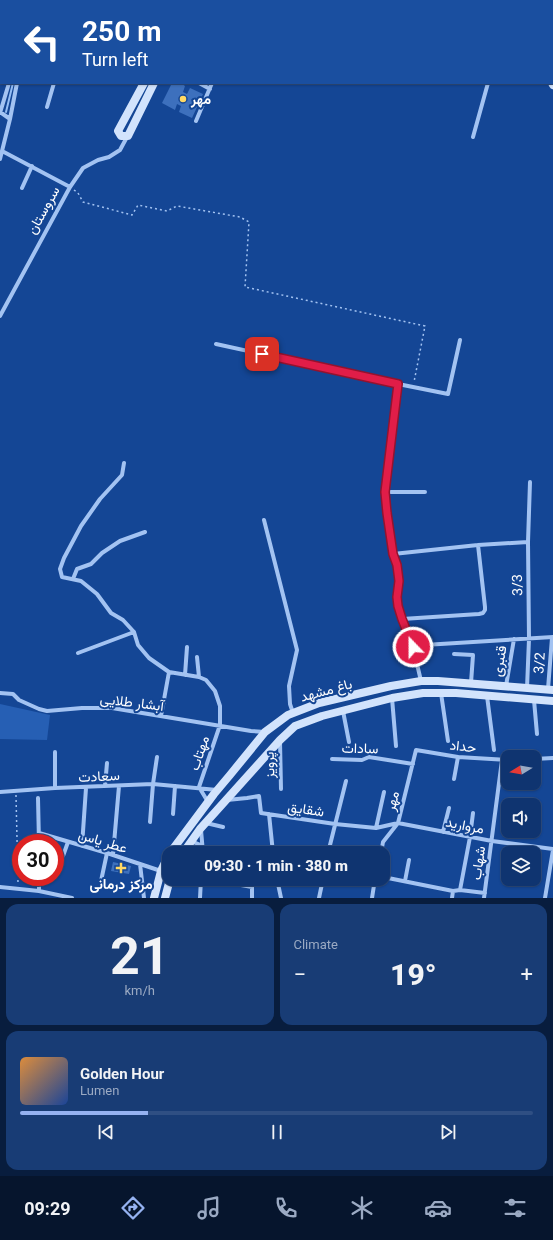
<!DOCTYPE html>
<meta charset="utf-8">
<style>
:root{--surface:#0f3470;--page:#183c75;--text:#f1f3f6;--muted:#9baac3;--line:#2f4f83;--accent:#95b2f1}
body{margin:0;font-family:Roboto,Vazirmatn,sans-serif;background:var(--page);color:var(--text);height:100vh;display:flex;flex-direction:column;font-size:15px;white-space:nowrap}
*{box-sizing:border-box;margin:0}
p{font-size:13px;color:var(--muted)}
.icon{flex:none;width:22px;height:22px;fill:none;stroke:currentColor;stroke-width:2;stroke-linecap:round;stroke-linejoin:round}
.map{position:relative;height:898px;overflow:hidden}
.drawer{display:flex;flex-direction:column;gap:6px;padding:6px;background:#081d3e;flex:1}
.drawer>*{flex:none}
.banner{position:absolute;left:0px;top:0px;width:553px;height:84px;box-shadow:0 1px 3px #0004,0 0 0 1px var(--line);background:#1a4fa0;color:#fff;overflow:hidden}
.needle{width:26px;rotate:259deg}
.fabs{position:absolute;left:501px;top:750px;display:grid;gap:8px}
.fabs a{display:grid;place-items:center;width:40px;height:40px;border-radius:8px;background:var(--surface);box-shadow:0 1px 3px #0004,0 0 0 1px var(--line);font-size:20px}
.speed{position:absolute;left:12px;top:834px;display:flex;gap:8px;font-size:20px;font-weight:700;text-align:center}
.speed>*{display:grid;place-content:center;width:52px;height:52px;border-radius:50%;background:var(--surface);box-shadow:0 1px 3px #0004,0 0 0 1px var(--line);line-height:1}
.speed .limit{border:6px solid #d22;background:#fff;color:#111}
.pin{position:absolute;display:grid;place-items:center;width:34px;height:34px;color:#fff;margin:-17px;border-radius:8px;box-shadow:0 2px 6px #0006}
.me{position:absolute;width:44px;margin:-22px;rotate:338deg;stroke-linejoin:round;filter:drop-shadow(0 0 3px #0008)}
.turn{display:flex;align-items:center;gap:14px;height:84px;padding:0 16px;font-size:18px}
.turn .icon{width:52px;height:52px;stroke-width:2.5}
.turn b{display:block;font-size:28px;line-height:34px}
.big{font-size:30px;font-weight:800;line-height:1.1}
.drawer .widget{flex:1;display:flex;flex-direction:column;justify-content:center;gap:6px;min-width:0;padding:0 14px;border-radius:12px;background:var(--page)}
.drawer .dial{align-items:center;gap:0}
.dial b{font-size:52px;line-height:1}
.song{display:flex;align-items:center;gap:12px}
.cover{width:48px;height:48px;border-radius:6px;background:linear-gradient(135deg,hsl(30 70% 55%),hsl(220 70% 35%))}
.played{height:4px;border-radius:2px;background:linear-gradient(90deg,var(--accent) 25%,var(--line) 25%)}
.keys{display:flex;justify-content:space-around;direction:ltr}
.heat{display:flex;justify-content:space-between;align-items:center;font-size:22px;direction:ltr}
.drawer .tiles{flex:1;display:grid;gap:6px;grid-template-columns:1fr 1fr}
.widget:last-child{grid-column:span 2}
.trip{position:absolute;left:162px;top:846px;width:228px;height:40px;border-radius:12px;background:var(--surface);box-shadow:0 1px 3px #0004,0 0 0 1px var(--line);font-weight:800;line-height:40px;text-align:center}
.dock{display:flex;height:64px;justify-content:space-around;align-items:center;background:#06152d;color:var(--muted)}
.dock .icon{width:28px;height:28px}
.dock .selected{color:var(--accent)}
.dock b{font-size:18px;color:var(--text)}
.map>svg:first-child{display:block}
.green{fill:#265fb4}
.lines{fill:none;stroke-linecap:round;stroke-linejoin:round}
.stream{stroke:#95bef5;stroke-width:2}
.canal{stroke:#2a4f89;stroke-width:8}
.building{fill:#3d70bd}
.path{stroke:#a3c3f2;stroke-width:1.5;stroke-dasharray:2 3;stroke-linecap:butt}
.street{stroke:#a3c3f2;stroke-width:4}
.secondary{stroke:#d2e3fc;stroke-width:8}
.route-casing{stroke:#92132f;stroke-width:10}
.route{stroke:#e11d48;stroke-width:7}
.poi-dot{fill:#ffd964;stroke:#144695;stroke-width:1.5}
.labels{text-anchor:middle;stroke-width:4;stroke-linejoin:round;paint-order:stroke}
.poi-label{font-size:14px;font-weight:bold;fill:#fff;stroke:#144695;text-anchor:start}
.street-label{font-size:14px;fill:#fff;stroke:#144695}
</style>
<div class="map">
<svg width="553" height="898" viewBox="0 0 553 898">
<rect width="100%" height="100%" fill="#144695"/>
<path class="green" d="M0 704 50 715 47 740 0 739Z"/>
<g class="lines">
<path class="stream" d="M23 0V1
M6 112 13 83"/>
<path class="canal" d="M547 0V1
M552 9 553 10"/>
</g>
<path class="building" d="M172 83H181L185 86 183 92 187 94 190 88 203 94 192 118 179 112 181 106 177 104 175 110 162 103Z
M113 862 131 866 129 874 111 871Z"/>
<g class="lines">
<path class="path" d="M74 190 78 193 83 202 132 215 138 205 167 211 177 206 240 217 249 222 245 287 425 326 414 382
M16 795 18 883"/>
<path class="street" d="M10 0 12 1
M28 0V1
M80 1V0
M131 1 132 0
M252 1 253 0
M310 1 311 0
M349 1V0
M0 29 1 27
M199 83 210 89
M47 107 54 83
M0 112 10 119
M0 113 9 83
M196 121 212 83
M473 137 488 83
M2 151 70 187
M0 159 10 119 17 83
M22 188 32 166
M0 316 70 187 83 168 98 160 109 157 120 150 127 137
M216 344 398 384 448 394 460 340
M398 384 385 492 387 513 393 554 397 565 399 581 397 597 398 606 402 619 413 647 421 681
M124 463 122 475 100 499 81 526 64 558 60 569 62 577 81 581 97 594 111 613 123 620 134 632 138 645 149 658 169 672 199 677 206 680 215 691 220 706V725L199 787
M385 492H425
M264 520 297 650 289 686 290 704 293 713
M393 554 478 545 528 542
M73 579 77 569 91 564 102 553 120 541 145 532
M402 619 479 614 483 613 485 610V607L478 545
M413 647 424 645 553 637
M78 653 134 632
M454 654 473 655 471 683
M197 657 199 677
M185 675 187 647
M506 686 514 639
M527 688 529 639 528 542 530 482
M548 689 552 638
M0 693 13 694 19 700 39 709 47 711 82 708H112L251 731 265 732
M441 693 448 741
M487 696 494 750
M392 698 396 746
M534 700 537 734
M343 711 349 742
M161 716 169 672
M280 741 281 789
M332 759 362 760 369 757 413 764
M534 759 553 758
M454 779 458 757
M105 786 107 763
M199 787 208 802
M55 788V752
M0 792 55 788 153 784 217 790
M38 798 39 843
M227 800 247 798 259 796 261 813 335 824 376 828 398 823 492 841 553 849
M173 814 175 786
M269 814 273 853
M150 822 153 784 157 757
M206 823 223 827
M376 828 384 792
M201 830 203 853
M443 832 449 808
M39 833 107 853 161 871
M191 841 203 846
M82 846 86 788
M328 853 346 781
M381 853 383 842 398 823 416 750 458 757 508 760
M113 855 119 786
M63 856 68 842
M140 864 144 898
M383 877 453 891 460 890 485 893
M241 879V885L252 887V898
M277 879 281 898
M101 881 107 853
M405 881 409 860
M0 887 39 891 72 898
M460 890 470 837 473 813
M39 891V877
M200 898 201 879
M319 898 323 879
M372 898 375 879
M452 898 453 891
M484 898 502 760
M545 898 553 850"/>
<path class="secondary" d="M500 0V1
M515 0 516 1
M185 1V0
M195 1 196 0
M552 59 553 61
M144 83 118 131 121 136H128L154 83
M552 83 553 85
M170 853 214 794 230 775 265 732 288 715 319 703 391 686 421 681H438L553 690
M183 853 200 829 280 740 295 726 322 716 392 698 423 693H456L553 701
M154 898 161 871 169 854
M165 898 170 879"/>
</g>
<g class="lines">
<g class="route-casing">
<path id="route" d="M262 354 398 384 385 492 387 513 393 554 397 565 399 581 397 597 398 606 402 619 413 647"/>
</g>
<use href="#route" class="route"/>
</g>
<g class="poi-dot">
<circle cx="183" cy="99" r="4"/>
<path d="M119 862h4v4h4v4h-4v4h-4v-4h-4v-4h4z"/>
</g>
<g class="labels">
<g class="poi-label">
<text x="191" y="104">مهر</text>
<text x="121" y="889" text-anchor="middle">مرکز درمانی</text>
</g>
<g class="street-label">
<text transform="translate(43 210) rotate(-61)" y="5">سروستان</text>
<text transform="translate(517 585) rotate(-91)" y="5">3/3</text>
<text transform="translate(499 661) rotate(-81)" y="5">قنبری</text>
<text transform="translate(539 663) rotate(-86)" y="5">3/2</text>
<text transform="translate(326 690) rotate(-15)" y="5">باغ مشهد</text>
<text transform="translate(132 702) rotate(7)" y="5">آبشار طلایی</text>
<text transform="translate(463 746) rotate(6)" y="5">حداد</text>
<text transform="translate(360 748) rotate(1)" y="5">سادات</text>
<text transform="translate(199 753) rotate(-71)" y="5">مهتاب</text>
<text transform="translate(269 765) rotate(-91)" y="5">پرویز</text>
<text transform="translate(99 776) rotate(-3)" y="5">سعادت</text>
<text transform="translate(392 801) rotate(-76)" y="5">مهر</text>
<text transform="translate(306 809) rotate(8)" y="5">شقایق</text>
<text transform="translate(465 825) rotate(11)" y="5">مروارید</text>
<text transform="translate(103 841) rotate(17)" y="5">عطر یاس</text>
<text transform="translate(478 863) rotate(-82)" y="5">شهاب</text>
</g>
</g>
</svg>
<div class="fabs">
<a><svg class="needle" viewBox="-14 -14 28 28"><path d="M0-13l5 13h-10z" fill="#e53935"/><path d="M0 13l5-13h-10z" fill="#9baac3"/></svg></a>
<a><svg class="icon" aria-label="sound" viewBox="0 0 24 24"><path d="M4 9h4l5-4v14l-5-4H4zM17 9q2 3 0 6"/></svg></a>
<a><svg class="icon" aria-label="layers" viewBox="0 0 24 24"><path d="M12 4l9 5-9 5-9-5zM3 14l9 5 9-5"/></svg></a>
</div>
<div class="speed"><div class="limit">30</div></div>
<div class="pin" style="left:262px;top:354px;background:#d93025"><svg class="icon" aria-label="arrive" viewBox="0 0 24 24"><path d="M6 21V4h12l-3 4 3 4H6"/></svg></div>
<svg class="me" style="left:413px;top:647px" viewBox="-20 -20 40 40"><circle r="17" fill="#e11d48" stroke="#fff" stroke-width="3"/><path d="M0-11L8 9 0 5-8 9z" fill="#fff"/></svg>
<div class="trip">09:30 · 1 min · 380 m</div>
<div class="banner">
<div class="turn"><svg class="icon" aria-label="left" viewBox="0 0 24 24"><path d="M17 20v-9H6M10 6l-5 5 5 5"/></svg><div><b>250 m</b>Turn left</div></div>
</div>
</div>
<section class="drawer">
<div class="tiles">
<div class="widget dial"><b>21</b><p>km/h</p></div>
<div class="widget"><p>Climate</p>
<div class="heat"><a>−</a><b class="big">19°</b><a>+</a></div>
</div>
<div class="widget">
<div class="song"><i class="cover"></i><div><b>Golden Hour</b><p>Lumen</p></div></div>
<div class="played"></div>
<div class="keys"><svg class="icon" aria-label="previous" viewBox="0 0 24 24"><path d="M18 5L8 12l10 7zM5 5v14"/></svg><svg class="icon" aria-label="pause" viewBox="0 0 24 24"><path d="M8 5v14M16 5v14"/></svg><svg class="icon" aria-label="next" viewBox="0 0 24 24"><path d="M6 5l10 7-10 7zM19 5v14"/></svg></div>
</div>
</div>
</section>
<nav class="dock">
<b>09:29</b>
<svg class="icon selected" aria-label="directions" viewBox="0 0 24 24"><path d="M12 3l9 9-9 9-9-9zM9 14v-3h6M13 9l2 2-2 2"/></svg>
<svg class="icon" aria-label="music" viewBox="0 0 24 24"><path d="M9 18V5l10-2v13"/><circle cx="6" cy="18" r="3"/><circle cx="16" cy="16" r="3"/></svg>
<svg class="icon" aria-label="phone" viewBox="0 0 24 24"><path d="M5 4h4l2 5-3 2q2 4 5 5l2-3 5 2v4C11 20 4 13 5 4z"/></svg>
<svg class="icon" aria-label="climate" viewBox="0 0 24 24"><path d="M12 3v18M4 7l16 10M4 17L20 7"/></svg>
<svg class="icon" aria-label="car" viewBox="0 0 24 24"><path d="M5 17H2v-5l4-1 3-4h7l3 4 3 1v5h-3M9 17h6M6 11h13"/><circle cx="7" cy="17" r="2"/><circle cx="17" cy="17" r="2"/></svg>
<svg class="icon" aria-label="filters" viewBox="0 0 24 24"><path d="M4 7h16M4 17h16"/><circle cx="9" cy="7" r="2"/><circle cx="15" cy="17" r="2"/></svg>
</nav>
